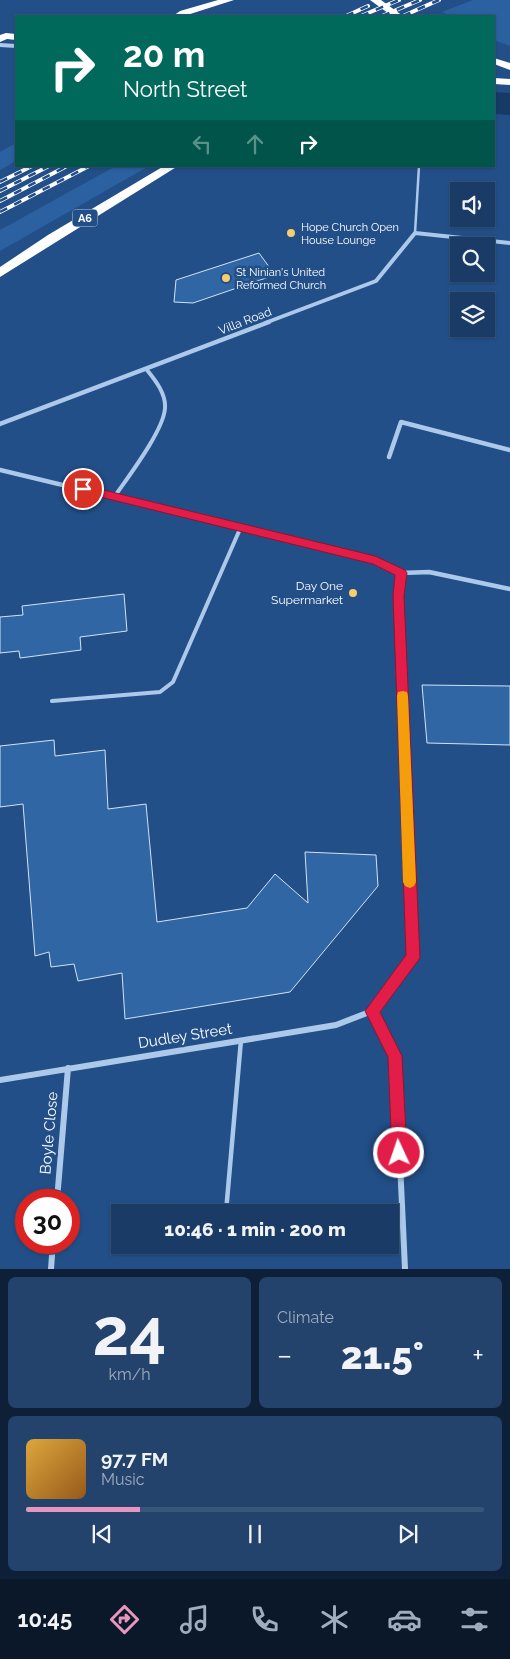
<!DOCTYPE html>
<meta charset="utf-8">
<style>
:root{--surface:#1a3b66;--page:#23426c;--text:#f1f3f6;--muted:#9fadbf;--line:#38557a;--accent:#e797bd}
body{margin:0;font-family:Raleway,sans-serif;background:var(--page);color:var(--text);height:100vh;display:flex;flex-direction:column;font-size:19px;white-space:nowrap}
*{box-sizing:border-box;margin:0}
p{font-size:16px;color:var(--muted)}
.icon{flex:none;width:28px;height:28px;fill:none;stroke:currentColor;stroke-width:2;stroke-linecap:round;stroke-linejoin:round}
.map{position:relative;height:1269px;overflow:hidden}
.drawer{display:flex;flex-direction:column;gap:8px;padding:8px;background:#0e2038;flex:1}
.drawer>*{flex:none}
.top-card{position:absolute;left:15px;top:15px;width:480px;height:152px;border-radius:0px;box-shadow:0 1px 4px #0004,0 0 0 1px var(--line);background:#00695c;color:#fff;overflow:hidden}
.buttons{position:absolute;left:450px;top:182px;display:grid;gap:10px}
.buttons a{display:grid;place-items:center;width:45px;height:45px;border-radius:0px;background:var(--surface);box-shadow:0 1px 4px #0004,0 0 0 1px var(--line);font-size:25px}
.speed{position:absolute;left:15px;top:1189px;display:flex;gap:10px;font-size:25px;font-weight:700;text-align:center}
.speed>*{display:grid;place-content:center;width:65px;height:65px;border-radius:50%;background:var(--surface);box-shadow:0 1px 4px #0004,0 0 0 1px var(--line);line-height:1}
.speed .limit{border:8px solid #d22;background:#fff;color:#111}
.pin{position:absolute;display:grid;place-items:center;width:42px;height:42px;color:#fff;margin:-21px;border:2px solid #fff;border-radius:50%;box-shadow:0 1px 5px #0007}
.me{position:absolute;width:55px;margin:-28px;rotate:357deg;stroke-linejoin:round;filter:drop-shadow(0 0 4px #0008)}
.turn{display:flex;align-items:center;gap:18px;height:105px;padding:0 25px;font-size:22px}
.turn .icon{width:65px;height:65px;stroke-width:2.5}
.turn b{display:block;font-size:35px;line-height:42px}
.lanes{display:flex;align-items:center;height:48px;padding:0 25px;background:#0003;justify-content:center;gap:25px;direction:ltr}
.lanes .off{opacity:.35}
.big{font-size:38px;font-weight:800;line-height:1.1}
.drawer .tile{flex:1;display:flex;flex-direction:column;justify-content:center;gap:8px;min-width:0;padding:0 18px;border-radius:8px;background:var(--page)}
.drawer .dial{align-items:center;gap:0}
.dial b{font-size:65px;line-height:1}
.song{display:flex;align-items:center;gap:15px}
.cover{width:60px;height:60px;border-radius:8px;background:linear-gradient(135deg,hsl(40 70% 55%),hsl(30 70% 35%))}
.played{height:5px;border-radius:2px;background:linear-gradient(90deg,var(--accent) 25%,var(--line) 25%)}
.keys{display:flex;justify-content:space-around;direction:ltr}
.heat{display:flex;justify-content:space-between;align-items:center;font-size:28px;direction:ltr}
.drawer .tiles{flex:1;display:grid;gap:8px;grid-template-columns:1fr 1fr}
.tile:last-child{grid-column:span 2}
.trip{position:absolute;left:111px;top:1204px;width:288px;height:50px;border-radius:0px;background:var(--surface);box-shadow:0 1px 4px #0004,0 0 0 1px var(--line);font-weight:800;line-height:50px;text-align:center}
.dock{display:flex;height:80px;justify-content:space-around;align-items:center;background:#0a1829;color:var(--muted)}
.dock .icon{width:35px;height:35px}
.dock .current{color:var(--accent)}
.dock b{font-size:22px;color:var(--text)}
.map>svg:first-child{display:block}
.green{fill:#2b61a0}
.lines{fill:none;stroke-linecap:round;stroke-linejoin:round}
.river{fill:#173a67;fill-rule:evenodd}
.building{fill:#3166a5;stroke:#d1e3f7}
.lane-far2{stroke:#adc9ea;stroke-width:2.5}
.lane-far1{stroke:#adc9ea;stroke-width:4}
.lane{stroke:#adc9ea;stroke-width:4.5}
.street-far2{stroke:#adc9ea;stroke-width:4}
.street-far1{stroke:#adc9ea;stroke-width:4.5}
.street{stroke:#adc9ea;stroke-width:6}
.highway{fill:#fff;fill-rule:evenodd}
.rail-casing{stroke:#fff;stroke-width:4}
.rail{stroke:#224f88;stroke-width:2.5;stroke-dasharray:8;stroke-linecap:butt}
.route{fill:#e11d48;stroke:#92132f}
.slow{fill:#f59e0b}
.poi-dot{fill:#f6ce6e;stroke:#224f88;stroke-width:2}
.labels{text-anchor:middle;stroke-width:5;stroke-linejoin:round;paint-order:stroke}
.shield{fill:#224f88;stroke:#bdcadb;stroke-width:1}
.shield-label{font-size:11px;font-weight:bold;fill:#fff}
.far-poi-label{font-size:11px;fill:#fff;stroke:#224f88;text-anchor:start}
.street-label{font-size:12px;fill:#fff;stroke:#224f88}
.poi-label{font-size:12px;fill:#fff;stroke:#224f88;text-anchor:end}
.near-street-label{font-size:15px;fill:#fff;stroke:#224f88}
</style>
<div class="map">
<svg width="510" height="1269" viewBox="0 0 510 1269">
<rect width="100%" height="100%" fill="#224f88"/>
<path class="green" d="M473 0H510V46L494 40V16H449L442 12Z
M16 143V161L0 170V152Z
M116 166H149L0 251V230Z"/>
<g class="lines">
<path class="river" d="M494 92 510 93V115L494 114Z"/>
</g>
<path class="building" d="M259 253 275 275 193 303 174 302 176 280Z
M124 594 127 631 80 637 81 650 20 658 19 651 0 653V617L23 615 22 606Z
M422 685 510 686V745L427 743Z
M54 740 55 756 105 750 108 809 146 804 157 922 247 908 275 874 308 903 305 852 376 855 378 886 290 992 125 1019 122 973 78 981 74 964 51 967 49 952 35 956 23 804 0 807V746Z"/>
<g class="lines">
<path class="lane-far2" d="M415 233 419 166"/>
<path class="lane-far1" d="M115 496C128 477 164 430 165 408 166 394 156 381 147 370
M52 701 160 692 173 682 240 529"/>
<path class="lane" d="M226 1212 241 1040"/>
<path class="street-far2" d="M0 45 16 46
M265 323 376 281 415 233 510 243"/>
<path class="street-far1" d="M0 424 269 322
M389 457 401 422 510 450
M0 470 375 560 401 573 429 572 510 589
M401 573 399 596 404 737"/>
<path class="street" d="M404 736 413 958 372 1011 395 1056 405 1269
M0 1080 336 1025 372 1011
M57 1200 68 1068
M51 1269 53 1242"/>
<path class="highway" d="M218 0H234L184 16H173L180 11Z
M370 0H381L403 16H392Z
M6 33 16 34V40L7 39 0 42V35Z
M494 58 510 63V70L494 64Z
M494 78 510 79V85L494 84Z
M164 166H178L0 277V267L48 235Z"/>
<g class="rail-casing">
<path id="rail" d="M346 16 368 6
M361 16 399 0
M382 16 420 0
M403 16 439 0
M0 182 32 166
M0 191 49 166
M0 201 67 166
M0 212 89 166"/>
</g>
<use href="#rail" class="rail"/>
</g>
<path class="route" d="M83 485 375 556 405 570 407 573 404 596 420 958 380 1012 402 1056 407 1153 405 1158 399 1160 394 1158 392 1153 388 1057 365 1011 406 955 393 596 395 575 373 564 80 492 78 489 80 486Z"/>
<path class="slow" d="M403 691 407 692 408 696 416 882 414 886 410 888 405 886 403 882 397 696 398 692Z"/>
<g class="poi-dot">
<circle cx="291" cy="233" r="5"/>
<circle cx="226" cy="278" r="5"/>
<circle cx="353" cy="593" r="5"/>
</g>
<g class="labels">
<rect class="shield" x="72.5" y="209.5" width="25" height="17" rx="4"/>
<g class="shield-label">
<text x="85" y="222">A6</text>
</g>
<g class="far-poi-label">
<text x="301" y="231">Hope Church Open<tspan x="301" dy="13">House Lounge</tspan></text>
<text x="236" y="276">St Ninian's United<tspan x="236" dy="13">Reformed Church</tspan></text>
</g>
<g class="street-label">
<text transform="translate(245 321) rotate(-21)" y="4">Villa Road</text>
</g>
<g class="poi-label">
<text x="343" y="590">Day One<tspan x="343" dy="14">Supermarket</tspan></text>
</g>
<g class="near-street-label">
<text transform="translate(185 1036) rotate(-9)" y="5">Dudley Street</text>
<text transform="translate(49 1133) rotate(-85)" y="5">Boyle Close</text>
</g>
</g>
</svg>
<div class="buttons">
<a><svg class="icon" aria-label="sound" viewBox="0 0 24 24"><path d="M4 9h4l5-4v14l-5-4H4zM17 9q2 3 0 6"/></svg></a>
<a><svg class="icon" aria-label="search" viewBox="0 0 24 24"><circle cx="10" cy="10" r="6"/><path d="M15 15l6 6"/></svg></a>
<a><svg class="icon" aria-label="layers" viewBox="0 0 24 24"><path d="M12 4l9 5-9 5-9-5zM3 14l9 5 9-5"/></svg></a>
</div>
<div class="speed"><div class="limit">30</div></div>
<div class="pin" style="left:83px;top:489px;background:#d93025"><svg class="icon" aria-label="arrive" viewBox="0 0 24 24"><path d="M6 21V4h12l-3 4 3 4H6"/></svg></div>
<svg class="me" style="left:399px;top:1153px" viewBox="-20 -20 40 40"><circle r="17" fill="#e11d48" stroke="#fff" stroke-width="3"/><path d="M0-11L8 9 0 5-8 9z" fill="#fff"/></svg>
<div class="trip">10:46 · 1 min · 200 m</div>
<div class="top-card">
<div class="turn"><svg class="icon" aria-label="right" viewBox="0 0 24 24"><path d="M7 20v-9h11M14 6l5 5-5 5"/></svg><div><b>20 m</b>North Street</div></div>
<div class="lanes"><svg class="icon off" aria-label="left" viewBox="0 0 24 24"><path d="M17 20v-9H6M10 6l-5 5 5 5"/></svg><svg class="icon off" aria-label="ahead" viewBox="0 0 24 24"><path d="M12 20V5M6 11l6-6 6 6"/></svg><svg class="icon" aria-label="right" viewBox="0 0 24 24"><path d="M7 20v-9h11M14 6l5 5-5 5"/></svg></div>
</div>
</div>
<section class="drawer">
<div class="tiles">
<div class="tile dial"><b>24</b><p>km/h</p></div>
<div class="tile"><p>Climate</p>
<div class="heat"><a>−</a><b class="big">21.5°</b><a>+</a></div>
</div>
<div class="tile">
<div class="song"><i class="cover"></i><div><b>97.7 FM</b><p>Music</p></div></div>
<div class="played"></div>
<div class="keys"><svg class="icon" aria-label="previous" viewBox="0 0 24 24"><path d="M18 5L8 12l10 7zM5 5v14"/></svg><svg class="icon" aria-label="pause" viewBox="0 0 24 24"><path d="M8 5v14M16 5v14"/></svg><svg class="icon" aria-label="next" viewBox="0 0 24 24"><path d="M6 5l10 7-10 7zM19 5v14"/></svg></div>
</div>
</div>
</section>
<nav class="dock">
<b>10:45</b>
<svg class="icon current" aria-label="directions" viewBox="0 0 24 24"><path d="M12 3l9 9-9 9-9-9zM9 14v-3h6M13 9l2 2-2 2"/></svg>
<svg class="icon" aria-label="music" viewBox="0 0 24 24"><path d="M9 18V5l10-2v13"/><circle cx="6" cy="18" r="3"/><circle cx="16" cy="16" r="3"/></svg>
<svg class="icon" aria-label="phone" viewBox="0 0 24 24"><path d="M5 4h4l2 5-3 2q2 4 5 5l2-3 5 2v4C11 20 4 13 5 4z"/></svg>
<svg class="icon" aria-label="climate" viewBox="0 0 24 24"><path d="M12 3v18M4 7l16 10M4 17L20 7"/></svg>
<svg class="icon" aria-label="car" viewBox="0 0 24 24"><path d="M5 17H2v-5l4-1 3-4h7l3 4 3 1v5h-3M9 17h6M6 11h13"/><circle cx="7" cy="17" r="2"/><circle cx="17" cy="17" r="2"/></svg>
<svg class="icon" aria-label="filters" viewBox="0 0 24 24"><path d="M4 7h16M4 17h16"/><circle cx="9" cy="7" r="2"/><circle cx="15" cy="17" r="2"/></svg>
</nav>
